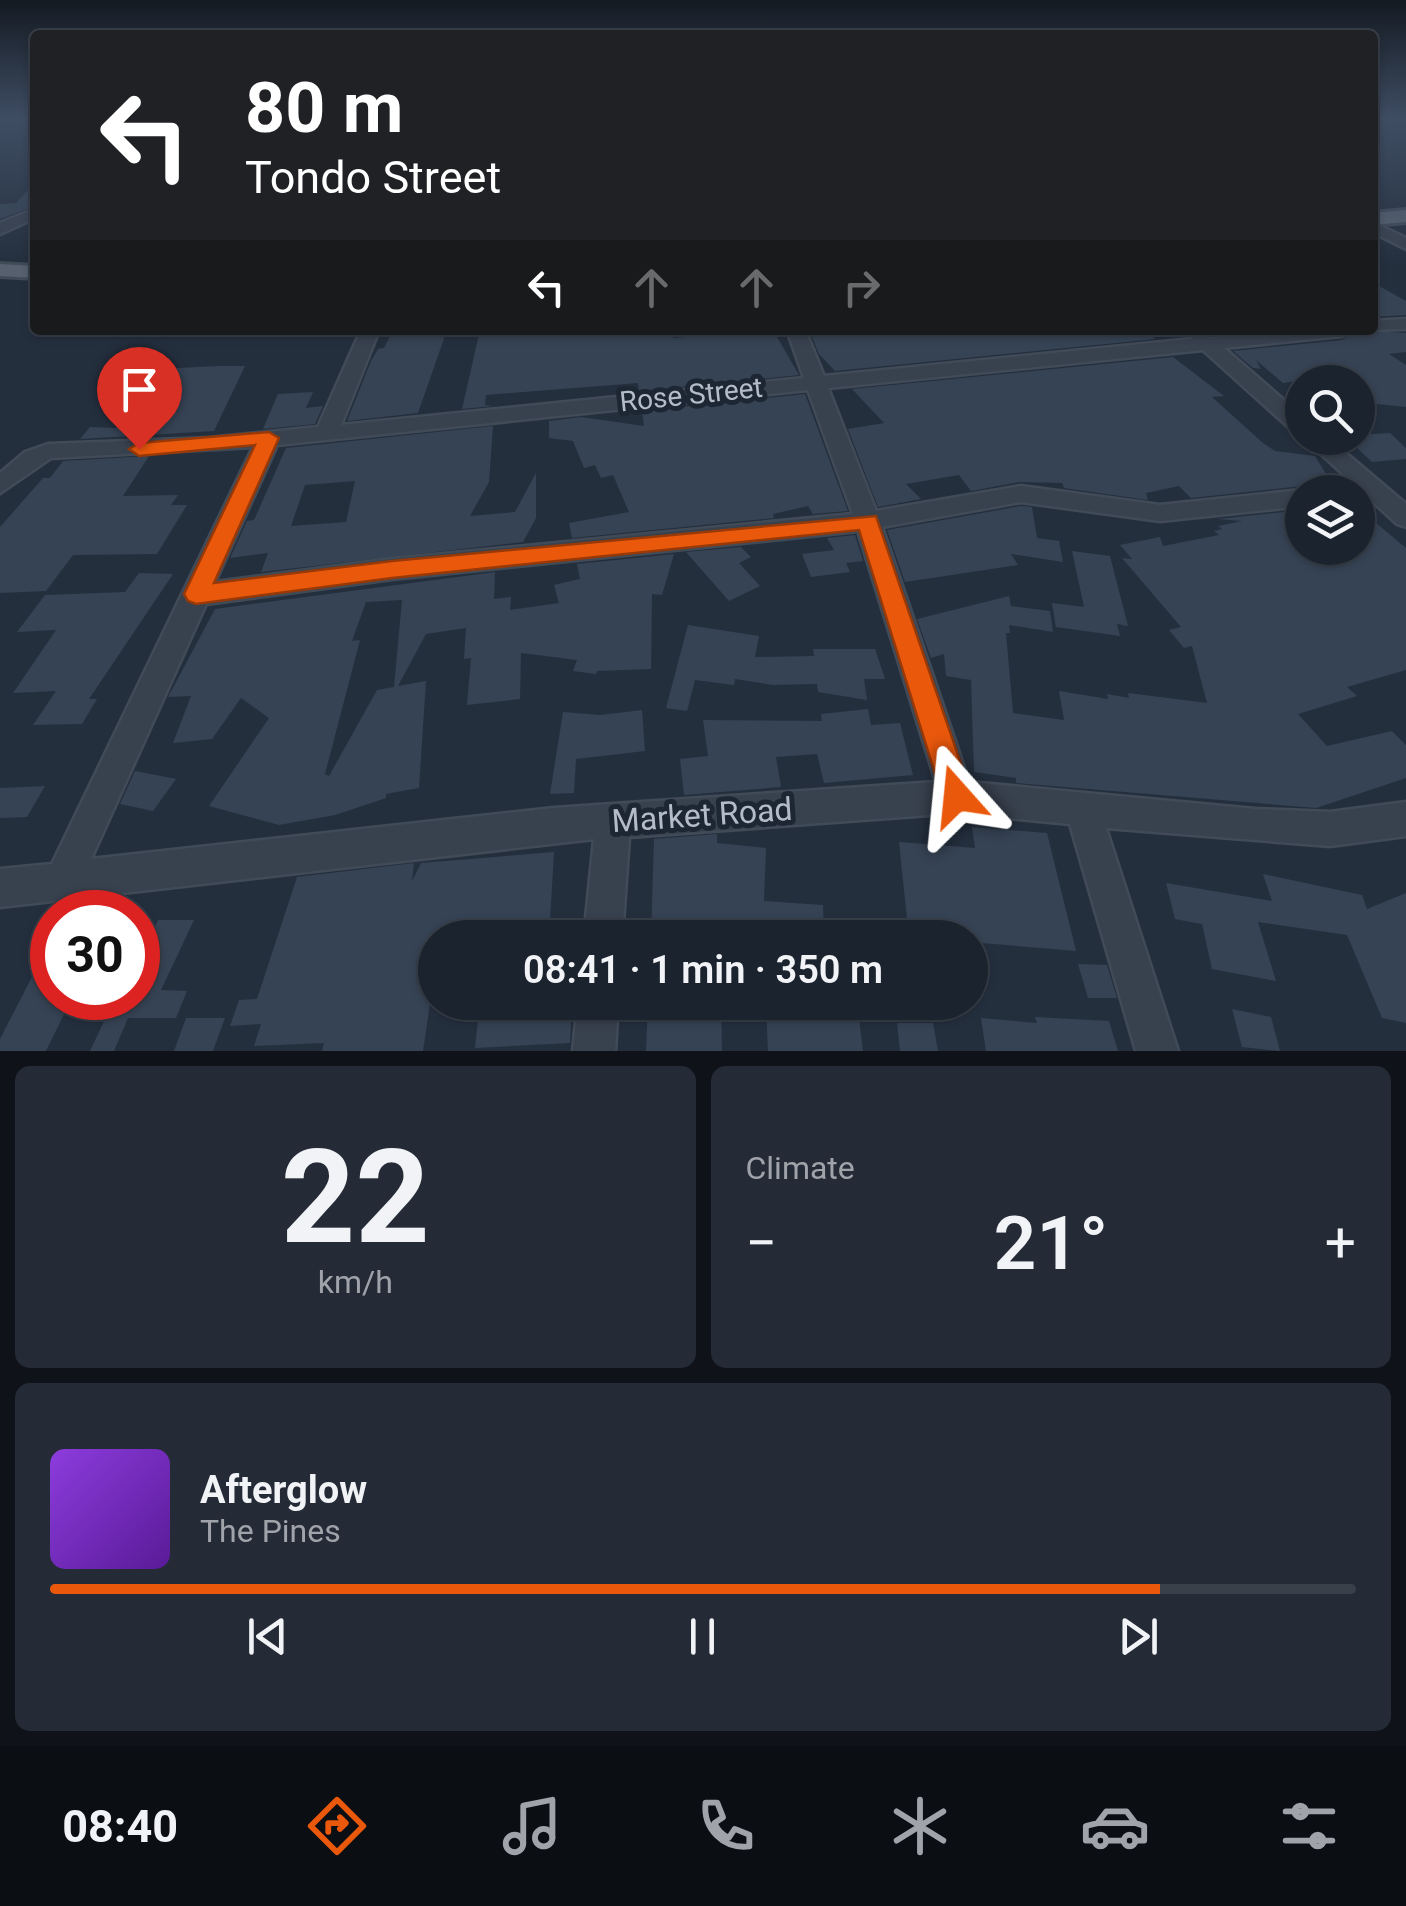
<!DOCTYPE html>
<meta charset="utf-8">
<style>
:root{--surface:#1b232e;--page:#242b36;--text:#f1f3f6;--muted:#a0a4aa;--line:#39404a;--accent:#ea580c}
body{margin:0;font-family:Roboto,sans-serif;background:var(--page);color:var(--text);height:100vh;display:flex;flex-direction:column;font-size:38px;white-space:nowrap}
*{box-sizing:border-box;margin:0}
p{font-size:32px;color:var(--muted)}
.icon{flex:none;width:55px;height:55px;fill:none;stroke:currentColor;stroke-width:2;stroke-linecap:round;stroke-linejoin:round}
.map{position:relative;height:1051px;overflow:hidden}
.panel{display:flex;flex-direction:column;gap:15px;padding:15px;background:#0f1319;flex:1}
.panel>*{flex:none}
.hud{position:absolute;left:30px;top:30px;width:1348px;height:305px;border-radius:10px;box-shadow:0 2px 8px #0004,0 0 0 2px var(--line);background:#202124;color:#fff;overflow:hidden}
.buttons{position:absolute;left:1285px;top:365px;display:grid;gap:20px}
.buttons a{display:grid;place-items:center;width:90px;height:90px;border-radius:50%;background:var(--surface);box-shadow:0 2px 8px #0004,0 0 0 2px var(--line);font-size:50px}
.speed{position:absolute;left:30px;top:890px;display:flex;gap:20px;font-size:50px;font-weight:700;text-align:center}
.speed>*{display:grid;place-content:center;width:130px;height:130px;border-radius:50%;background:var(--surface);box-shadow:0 2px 8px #0004,0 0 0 2px var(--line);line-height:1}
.speed .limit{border:15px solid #d22;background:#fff;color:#111}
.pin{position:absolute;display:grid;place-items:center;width:85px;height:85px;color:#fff;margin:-102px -42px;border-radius:50% 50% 50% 0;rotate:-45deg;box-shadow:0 0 10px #0007}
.pin .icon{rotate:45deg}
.me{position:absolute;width:110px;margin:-55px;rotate:342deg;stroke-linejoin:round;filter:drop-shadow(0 0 8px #0008)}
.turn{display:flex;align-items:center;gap:35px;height:210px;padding:0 50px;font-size:45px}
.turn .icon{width:130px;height:130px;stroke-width:2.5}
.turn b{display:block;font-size:70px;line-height:85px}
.lanes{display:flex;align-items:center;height:95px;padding:0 50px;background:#0003;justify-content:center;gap:50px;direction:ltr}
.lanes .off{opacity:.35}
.big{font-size:75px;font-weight:600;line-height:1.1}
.panel .card{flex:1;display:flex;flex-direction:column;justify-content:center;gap:15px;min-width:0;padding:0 35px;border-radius:15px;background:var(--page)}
.panel .dial{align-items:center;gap:0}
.dial b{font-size:130px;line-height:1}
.song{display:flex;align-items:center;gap:30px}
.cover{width:120px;height:120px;border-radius:15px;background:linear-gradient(135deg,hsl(270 70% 55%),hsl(270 70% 35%))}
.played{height:10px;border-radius:5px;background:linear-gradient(90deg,var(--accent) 85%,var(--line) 85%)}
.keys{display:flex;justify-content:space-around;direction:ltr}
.heat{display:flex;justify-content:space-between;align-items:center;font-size:55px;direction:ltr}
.panel .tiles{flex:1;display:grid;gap:15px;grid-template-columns:1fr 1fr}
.card:last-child{grid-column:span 2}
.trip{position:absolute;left:418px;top:920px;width:570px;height:100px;border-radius:50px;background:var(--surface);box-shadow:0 2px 8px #0004,0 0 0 2px var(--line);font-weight:600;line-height:100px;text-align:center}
.dock{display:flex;height:160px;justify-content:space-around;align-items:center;background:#0b0e12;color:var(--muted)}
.dock .icon{width:70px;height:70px}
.dock .selected{color:var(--accent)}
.dock b{font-size:45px;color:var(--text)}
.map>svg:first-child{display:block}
.building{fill:#364354;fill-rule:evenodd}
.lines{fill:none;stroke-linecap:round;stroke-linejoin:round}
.minor-casing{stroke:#414a57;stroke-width:5}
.major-casing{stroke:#414a57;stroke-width:6}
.minor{fill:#38414e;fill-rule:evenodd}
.major{fill:#56606e;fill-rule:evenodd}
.route{fill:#ea580c;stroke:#983908;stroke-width:2.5}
.labels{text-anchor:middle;stroke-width:10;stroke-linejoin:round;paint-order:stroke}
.street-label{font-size:28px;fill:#b4bcc9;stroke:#1d2633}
.near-street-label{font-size:32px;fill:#b4bcc9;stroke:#1d2633}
</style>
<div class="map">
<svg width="1406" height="1051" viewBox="0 0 1406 1051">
<rect width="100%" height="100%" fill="#242f3e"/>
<path class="building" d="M35 182V206L0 219V204L16 203Z
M1372 282 1406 301V315L1372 317Z
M393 330H447L418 413 347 421 371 361 378 349 384 348Z
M480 330H515V336L672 330 673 338 773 330 799 375 639 391 638 383 486 395 485 405 493 406 462 409Z
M826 330 830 337 878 330H1146L1155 339 835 371 819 354 810 332Z
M1355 330 1406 333V352L1389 354 1406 365V407L1358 402V382L1312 379 1283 383 1256 360 1261 369 1253 368 1233 351 1342 340Z
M1173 357 1224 396 1212 397 1263 443 1275 451 1315 456 1337 492H1315L1302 486 1191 498 1179 486 1146 493 1148 500 1064 488 1062 483 1020 482 971 491 959 475 906 484 921 499 878 507 848 429 884 423 852 389Z
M221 366H245L214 431 80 439 90 427 116 428 155 369Z
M313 392 306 408 323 406 315 424 263 429 278 394Z
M805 394 848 511 813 514 808 506 773 514 774 518 572 538 569 523 629 512 613 475 601 478 595 465 584 468 573 441 549 438V421L581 417 644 426 642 411Z
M493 426 489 482 470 516 515 512 536 473V518L523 542 261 572 268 553 230 558 247 521 254 520 286 448ZM355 481 346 522 291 526 305 485Z
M1390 433 1406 448V459L1372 462 1358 449V435Z
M149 456 123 496 178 495 171 505H187L157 554 73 555 46 591 0 593V527L43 478H50L63 461Z
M1021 506 1032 507 1037 538 1059 541 1063 562 1011 554 1018 565 905 582 887 530Z
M1358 508 1406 548V670L1347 687 1357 696 1298 714 1327 746 1392 731 1406 745V778L1316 808 1016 783V778L974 772 971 680 946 676 944 654 931 658 917 619 1009 596 1011 606 1050 611 1053 632 1009 625 1010 633H1006L1013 713 1064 720 1059 691 1108 699 1107 694 1129 698 1128 693 1207 703 1192 646 1184 648 1169 630 1181 627 1122 558 1132 559 1120 545 1160 537 1163 546 1219 535 1214 531 1222 529 1218 526 1242 521 1218 519 1302 510V548H1358Z
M855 535 863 561 846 563 850 572 811 577 802 554 834 550 827 538Z
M741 547 751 557 739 563 760 586 729 601 686 552Z
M1072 551 1110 556 1128 626 1117 624 1120 636 1056 627 1052 603 1084 607Z
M674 554 662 595 652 594 651 669 597 671 596 674 573 671 577 660 521 653 520 699 467 705 471 658 464 659 466 628 426 634 398 686 426 681 419 788 386 794V798L335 815 279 825 209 806 269 718 241 698 212 739 173 743 191 696 168 697 215 609 495 572 494 599 511 597 510 610 559 603 554 585 580 579 577 564ZM402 600 394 687 377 690 329 776 325 774 360 640 352 641 366 602Z
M139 573 173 574 89 699H97L82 724 33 725 56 691 13 693 56 630 17 632 45 595 125 592Z
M688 625 759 636 755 657 814 656 813 649H875L885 679H864L867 700 818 692 817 684 773 685 735 679 734 685 695 680 687 711 666 708Z
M868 709 871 725 900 723 913 775 824 783 817 754 776 757 781 787 684 795 680 759 708 756 703 720 822 721 821 714Z
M642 710 645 751 576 759 574 793 550 794 563 712 600 715Z
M135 771 176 779 153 811 120 804Z
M45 786 27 817 0 818V788Z
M972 827 1047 833 1076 951 970 942V938H909L899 842 975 848Z
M717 834V843L766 848 764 901 823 905 824 938H651L654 839Z
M554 852 549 938H435V970L423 1051H322L324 1043 254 1046 261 1024 230 1026 239 1000 257 999 297 877 414 863 412 881 421 863Z
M1263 874 1362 895 1367 909 1406 893V1023L1382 1018 1347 935 1258 922 1276 981 1212 969 1202 924 1175 919 1166 883 1272 901Z
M158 920H194L161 990 187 991 176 1018H128L114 1051H90L115 998H138V964Z
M52 938V998H72L46 1051H0V1039Z
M1078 964 1107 965 1117 998H1088Z
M480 1002H572L570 1043 475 1048Z
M648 1002H721L722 1051H646Z
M766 1008 858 1009 863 1051H768Z
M1232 1009 1271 1017 1280 1051 1242 1047Z
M1035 1017 1109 1021 1118 1051H986L981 1018 1037 1023Z
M186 1018H225L213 1051H174Z
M897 1023H933L938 1051H900Z"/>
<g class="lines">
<g class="minor-casing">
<path id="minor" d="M35 209V218L0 234V223Z
M1372 222 1406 238V249L1372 232Z
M1406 319V329L1365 330H1372V321Z
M361 330H379L341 425 804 378 787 330H805L824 376 1192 339 1193 333 1200 331 1212 338 1287 330H1351L1342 336 1224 348 1302 416V434L1294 432 1203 350 828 388 876 511 1021 486 1160 505 1302 490 1311 492H1302V506L1160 521 1021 502 882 527 969 782 1255 809 1330 812 1406 802V836L1330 846 1106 828 1178 1051H1136L1070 824 957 813 629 837 622 938H584L594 839 0 907V869L52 864 253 447 51 458 0 493V473L25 452 48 444 209 438 318 427ZM808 390 853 514 392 559 215 582 277 445ZM858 531 936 782 554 808 91 859 206 604 392 579Z
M1304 438H1328L1406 504V527L1397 524Z
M578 1002H618L615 1051H573Z"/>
</g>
<g class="major-casing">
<path id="major" d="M1406 210V222L1372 225V213Z
M0 264 35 266V278L0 276Z"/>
</g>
<use href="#minor" class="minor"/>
<use href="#major" class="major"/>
</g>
<linearGradient id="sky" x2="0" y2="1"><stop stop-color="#141a22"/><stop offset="0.45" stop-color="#3f4d63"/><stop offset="1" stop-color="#3f4d63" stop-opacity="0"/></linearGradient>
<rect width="1406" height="265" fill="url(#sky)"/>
<path class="route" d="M269 432 279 438 214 583 392 561 876 516 972 796 968 807 957 811 946 807 942 796 859 530 392 578 196 604 188 601 184 594 255 445 139 456 129 449 139 443Z"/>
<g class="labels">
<g class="street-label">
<text transform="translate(691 394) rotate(-6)" y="10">Rose Street</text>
</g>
<g class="near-street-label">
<text transform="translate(702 815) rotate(-4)" y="11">Market Road</text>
</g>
</g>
</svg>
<div class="buttons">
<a><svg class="icon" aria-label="search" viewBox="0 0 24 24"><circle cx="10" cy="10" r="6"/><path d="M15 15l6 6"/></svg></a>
<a><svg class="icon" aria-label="layers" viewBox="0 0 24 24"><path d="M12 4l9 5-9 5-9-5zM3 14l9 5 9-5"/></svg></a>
</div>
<div class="speed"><div class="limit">30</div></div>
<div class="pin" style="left:139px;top:449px;background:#d93025"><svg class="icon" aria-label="arrive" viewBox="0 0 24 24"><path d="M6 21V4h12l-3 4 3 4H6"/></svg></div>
<svg class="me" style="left:957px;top:796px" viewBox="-20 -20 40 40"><path d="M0-17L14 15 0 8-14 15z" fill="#ea580c" stroke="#fff" stroke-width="4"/></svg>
<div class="trip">08:41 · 1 min · 350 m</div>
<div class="hud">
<div class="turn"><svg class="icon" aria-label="left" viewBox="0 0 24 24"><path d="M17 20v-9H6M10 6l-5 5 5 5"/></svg><div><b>80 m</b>Tondo Street</div></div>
<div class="lanes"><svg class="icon" aria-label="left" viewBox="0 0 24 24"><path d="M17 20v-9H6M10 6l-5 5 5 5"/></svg><svg class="icon off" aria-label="ahead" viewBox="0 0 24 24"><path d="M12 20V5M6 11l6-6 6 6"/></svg><svg class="icon off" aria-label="ahead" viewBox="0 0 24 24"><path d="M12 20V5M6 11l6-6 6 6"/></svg><svg class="icon off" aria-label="right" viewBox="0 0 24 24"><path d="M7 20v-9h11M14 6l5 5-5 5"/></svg></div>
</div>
</div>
<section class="panel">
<div class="tiles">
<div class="card dial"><b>22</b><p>km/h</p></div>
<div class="card"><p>Climate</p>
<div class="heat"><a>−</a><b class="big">21°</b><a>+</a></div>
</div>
<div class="card">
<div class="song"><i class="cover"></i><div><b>Afterglow</b><p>The Pines</p></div></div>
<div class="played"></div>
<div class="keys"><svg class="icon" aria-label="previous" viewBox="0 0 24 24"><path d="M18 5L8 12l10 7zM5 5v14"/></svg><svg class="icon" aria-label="pause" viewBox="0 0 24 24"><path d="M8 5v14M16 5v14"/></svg><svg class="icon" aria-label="next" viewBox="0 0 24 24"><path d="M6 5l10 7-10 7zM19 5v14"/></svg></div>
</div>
</div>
</section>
<nav class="dock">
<b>08:40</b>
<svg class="icon selected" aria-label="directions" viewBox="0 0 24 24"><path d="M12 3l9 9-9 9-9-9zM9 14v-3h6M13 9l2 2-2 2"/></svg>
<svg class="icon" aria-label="music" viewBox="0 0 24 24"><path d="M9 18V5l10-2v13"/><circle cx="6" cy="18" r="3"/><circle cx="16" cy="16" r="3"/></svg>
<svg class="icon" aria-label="phone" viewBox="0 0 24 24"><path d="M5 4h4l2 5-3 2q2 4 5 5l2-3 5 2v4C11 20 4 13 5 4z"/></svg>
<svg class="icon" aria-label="climate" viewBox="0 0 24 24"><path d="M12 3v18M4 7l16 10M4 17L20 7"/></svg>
<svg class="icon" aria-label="car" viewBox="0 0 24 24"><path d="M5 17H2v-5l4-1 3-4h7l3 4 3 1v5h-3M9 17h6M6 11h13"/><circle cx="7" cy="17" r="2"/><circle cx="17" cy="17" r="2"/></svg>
<svg class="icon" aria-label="filters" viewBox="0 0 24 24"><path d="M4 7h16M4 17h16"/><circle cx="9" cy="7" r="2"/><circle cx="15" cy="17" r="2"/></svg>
</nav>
